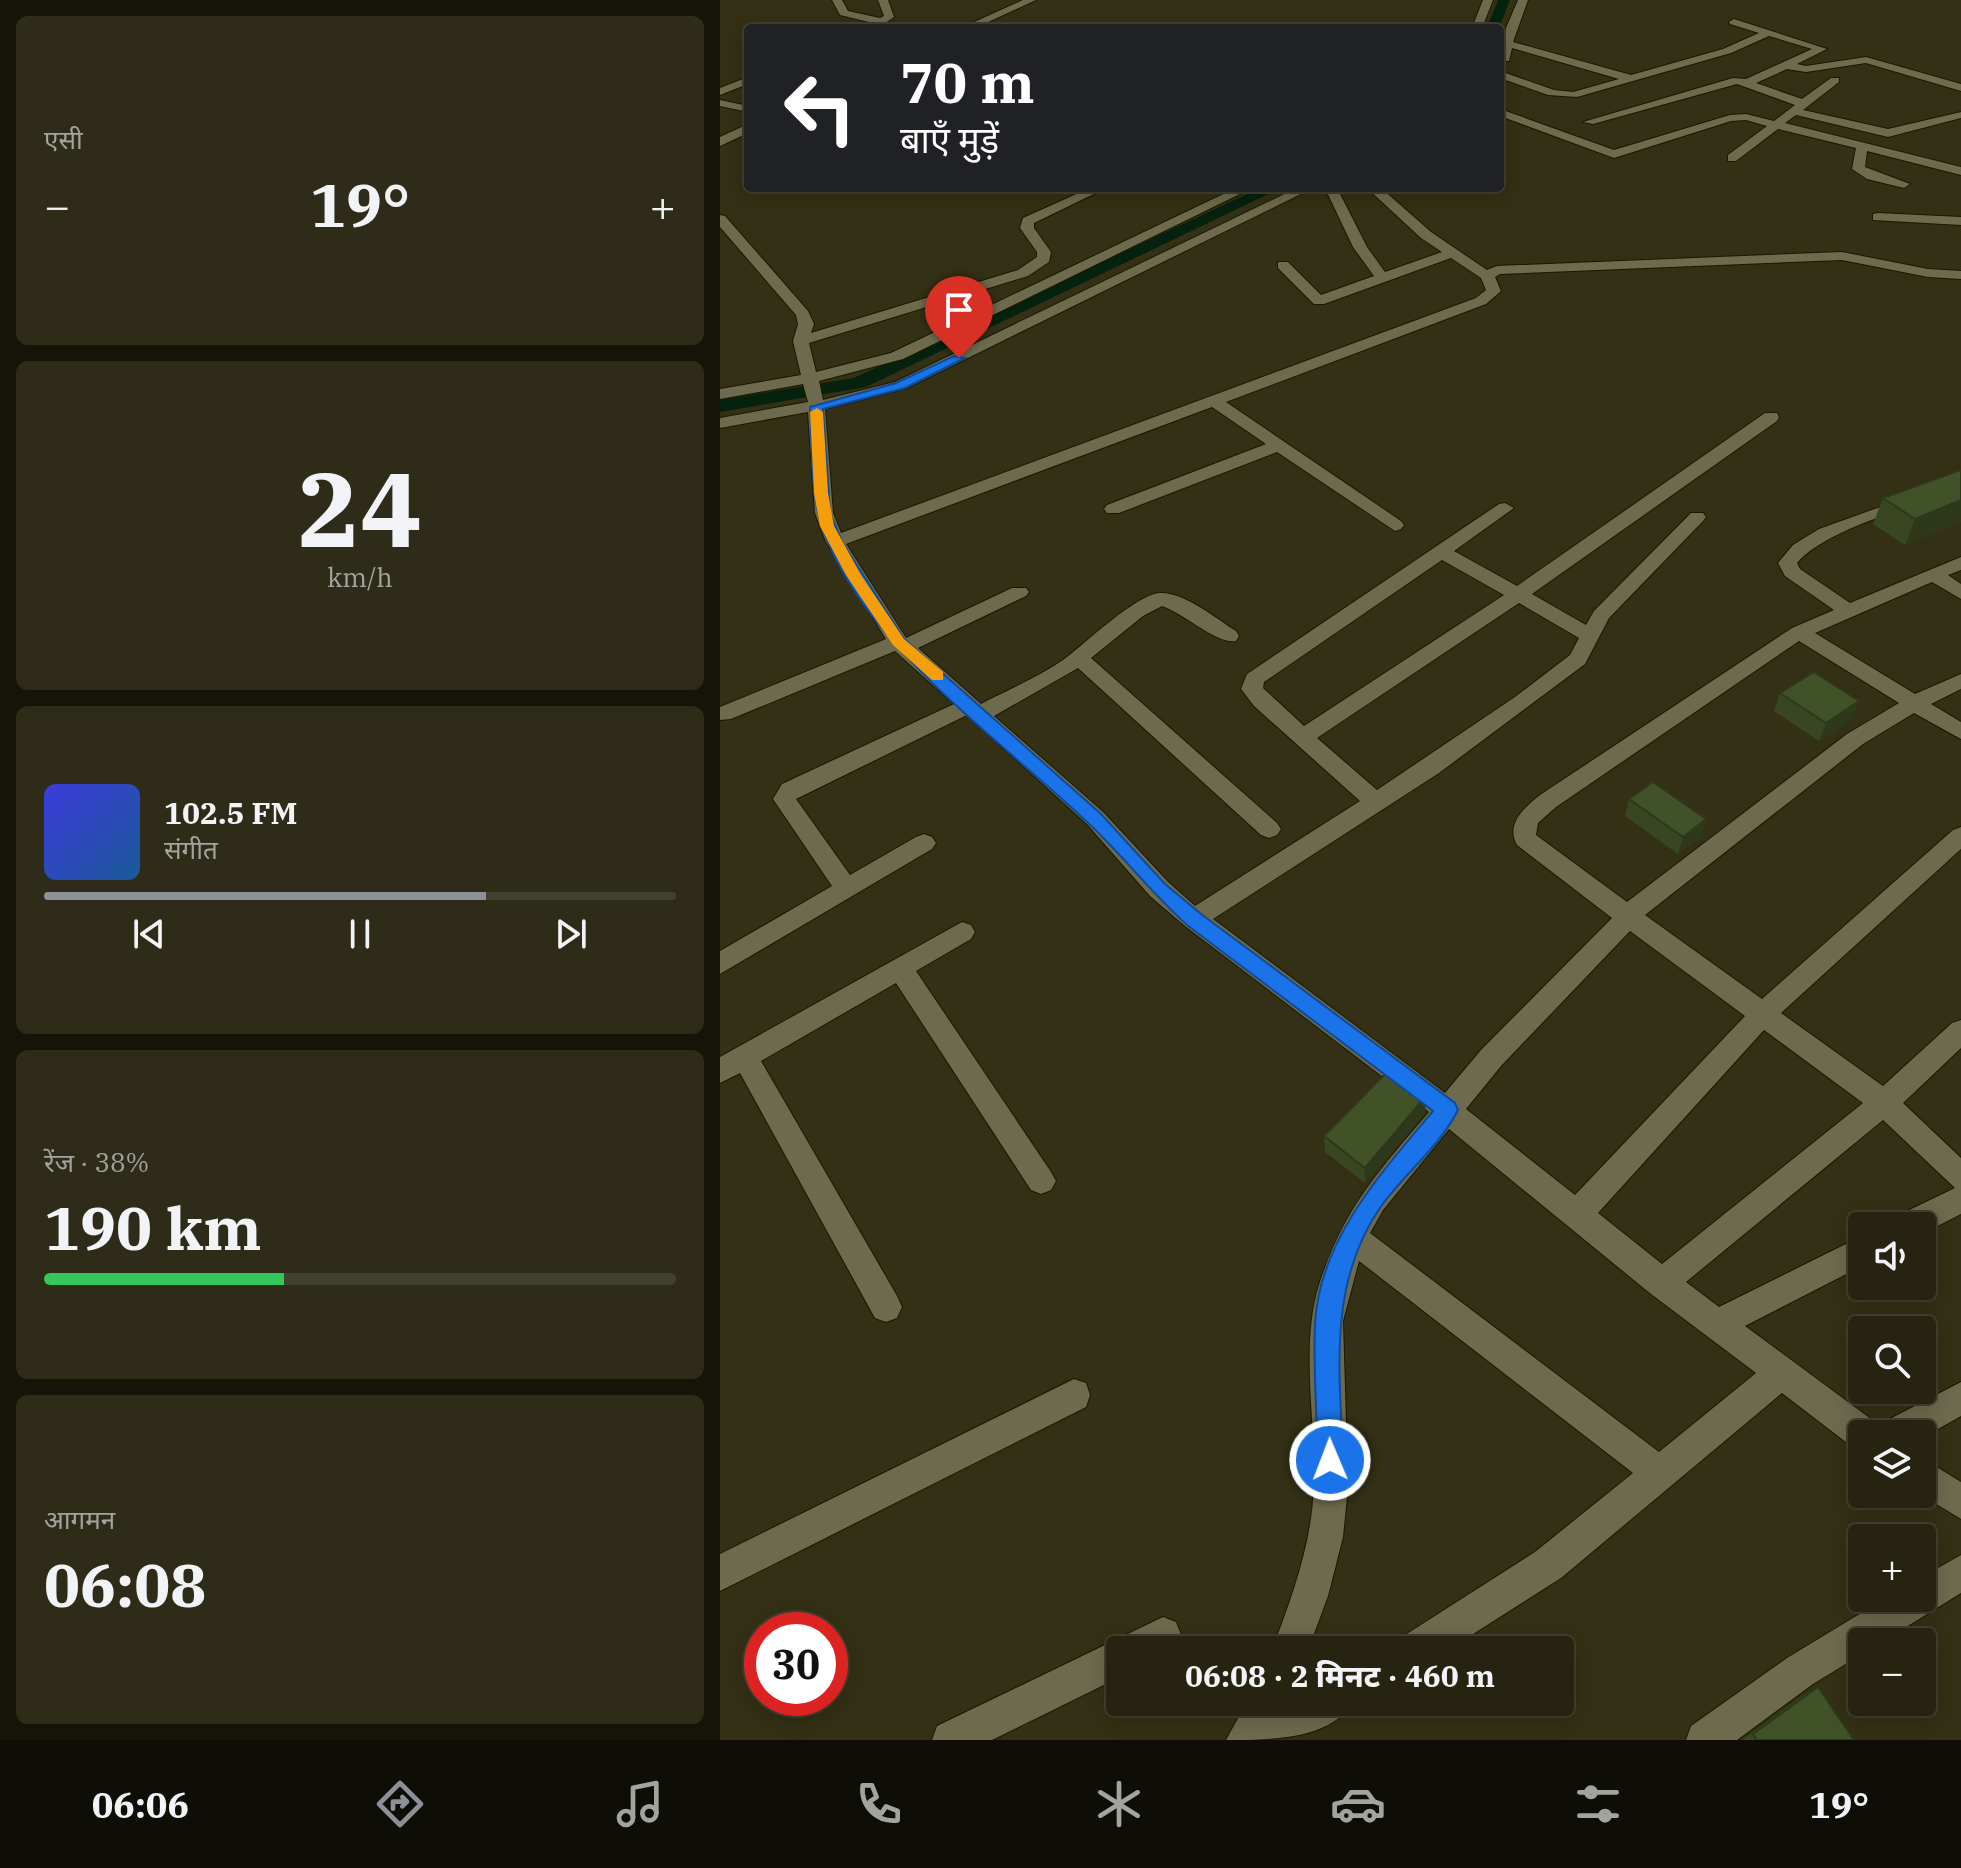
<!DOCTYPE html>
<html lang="hi">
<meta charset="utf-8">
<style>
:root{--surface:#262410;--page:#2e2c19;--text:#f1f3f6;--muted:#a4a49f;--line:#424130;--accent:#8c9099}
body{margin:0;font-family:"IBM Plex Serif","Noto Sans Devanagari",serif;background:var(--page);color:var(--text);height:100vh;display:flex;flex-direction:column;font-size:30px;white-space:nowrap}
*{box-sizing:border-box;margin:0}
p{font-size:26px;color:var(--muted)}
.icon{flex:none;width:44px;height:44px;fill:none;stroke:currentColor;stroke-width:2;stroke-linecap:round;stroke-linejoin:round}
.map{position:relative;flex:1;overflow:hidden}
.drawer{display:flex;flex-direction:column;gap:16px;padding:16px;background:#151409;width:720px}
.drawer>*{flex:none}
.hud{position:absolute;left:24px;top:24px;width:760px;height:168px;border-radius:8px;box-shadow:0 4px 20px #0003,0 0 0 2px var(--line);background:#202124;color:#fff;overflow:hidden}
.tools{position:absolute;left:1128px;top:1212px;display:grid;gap:16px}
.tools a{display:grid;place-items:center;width:88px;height:88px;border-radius:8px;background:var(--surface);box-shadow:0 4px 20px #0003,0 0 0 2px var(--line);font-size:40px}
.speed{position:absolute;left:24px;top:1612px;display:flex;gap:16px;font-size:40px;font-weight:700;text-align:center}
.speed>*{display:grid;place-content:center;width:104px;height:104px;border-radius:50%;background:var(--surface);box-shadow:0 4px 20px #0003,0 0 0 2px var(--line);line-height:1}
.speed .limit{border:12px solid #d22;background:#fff;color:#111}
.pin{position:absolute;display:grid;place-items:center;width:68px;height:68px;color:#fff;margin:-82px -34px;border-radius:50% 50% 50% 0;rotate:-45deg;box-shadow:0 0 8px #0007}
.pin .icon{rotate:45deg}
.me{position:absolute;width:88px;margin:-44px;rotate:359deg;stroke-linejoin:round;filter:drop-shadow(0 0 6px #0008)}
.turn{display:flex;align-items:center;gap:28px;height:168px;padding:0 24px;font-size:36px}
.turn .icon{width:104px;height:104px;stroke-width:2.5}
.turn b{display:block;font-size:56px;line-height:68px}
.big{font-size:60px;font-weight:800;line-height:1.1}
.drawer .card{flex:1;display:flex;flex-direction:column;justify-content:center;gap:12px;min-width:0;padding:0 28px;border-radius:12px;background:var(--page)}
.drawer .dial{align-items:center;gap:0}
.dial b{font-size:104px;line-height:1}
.song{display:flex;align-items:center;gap:24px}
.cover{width:96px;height:96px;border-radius:12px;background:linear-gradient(135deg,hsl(240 70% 55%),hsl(210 70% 35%))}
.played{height:8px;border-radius:4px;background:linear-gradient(90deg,var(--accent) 70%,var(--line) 70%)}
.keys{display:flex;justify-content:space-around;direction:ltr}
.heat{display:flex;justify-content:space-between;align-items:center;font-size:44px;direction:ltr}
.charge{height:12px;border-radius:6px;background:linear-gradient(90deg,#34c759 38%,var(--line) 0)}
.trip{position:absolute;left:386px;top:1636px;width:468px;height:80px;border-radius:8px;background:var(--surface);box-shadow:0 4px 20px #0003,0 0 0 2px var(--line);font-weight:800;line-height:80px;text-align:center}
.tabs{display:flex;height:128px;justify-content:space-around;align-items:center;background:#0f0e06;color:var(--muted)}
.tabs .icon{width:56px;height:56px}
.tabs .selected{color:var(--accent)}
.tabs b{font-size:36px;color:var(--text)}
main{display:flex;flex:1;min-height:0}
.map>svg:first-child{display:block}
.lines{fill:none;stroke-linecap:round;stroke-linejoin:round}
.canal{fill:#04220d;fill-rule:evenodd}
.minor-casing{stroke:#1b1800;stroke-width:2}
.minor{fill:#6d6a4e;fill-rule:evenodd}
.wall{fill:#384722}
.shaded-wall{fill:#2e391c}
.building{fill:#415228;stroke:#2e391c;stroke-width:2}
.route{fill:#1a73e8;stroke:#114b97;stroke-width:2}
.slow{fill:#f59e0b}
</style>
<main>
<section class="drawer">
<div class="card"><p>एसी</p>
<div class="heat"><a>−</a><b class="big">19°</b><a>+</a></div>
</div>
<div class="card dial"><b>24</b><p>km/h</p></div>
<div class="card">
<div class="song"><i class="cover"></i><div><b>102.5 FM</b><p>संगीत</p></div></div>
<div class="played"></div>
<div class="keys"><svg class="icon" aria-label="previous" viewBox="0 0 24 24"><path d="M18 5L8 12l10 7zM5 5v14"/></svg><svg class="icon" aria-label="pause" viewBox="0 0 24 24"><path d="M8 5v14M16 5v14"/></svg><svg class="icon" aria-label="next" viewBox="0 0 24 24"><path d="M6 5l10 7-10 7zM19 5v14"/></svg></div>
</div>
<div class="card"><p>रेंज · 38%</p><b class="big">190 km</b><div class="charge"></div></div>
<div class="card"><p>आगमन</p><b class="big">06:08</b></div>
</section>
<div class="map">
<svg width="1241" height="1740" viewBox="0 0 1241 1740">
<rect width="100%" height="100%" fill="#333015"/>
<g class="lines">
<path class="canal" d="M778 0H790L779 28H767Z
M540 188H561L146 387 0 412V400L134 378Z"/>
<g class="minor-casing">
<path id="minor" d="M112 0H122L128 11 160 18 164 16 158 0H168L174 17 158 28H149L153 23 120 15Z
M303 0H316L255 28H241Z
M763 0H773L762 28H752Z
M798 0H808L793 42 911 75 1003 49 1039 33 1010 24 1009 22 1014 19 1107 49 1077 64 1086 66 1146 57 1241 84V91L1146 63 1086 72 1067 69 1036 83 1082 99 1111 78H1119V82L1083 110 1168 129 1241 112V118L1168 137 1076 115 1065 123 1241 167V175L1147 151 1145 167 1190 184 1184 188 1147 179 1132 169 1136 148 1058 129 1016 161H1008V155L1047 126 1026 120 1011 121 894 158 780 116V109L894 150 1010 115 1026 114 1054 121 1075 105 1017 84 873 124 863 122 1013 78 1026 79 1092 49 1049 36 1011 53 857 97 828 95 780 78V71L834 90 853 92 899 79 792 48 789 61H781L786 28Z
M28 77V84L0 95V88Z
M0 100 28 106V112L0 106Z
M28 124V133L0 146V137Z
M370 188H386L314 223V228L331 252 329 262 308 276 89 343 96 372 171 353 516 188H532L183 359 99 381 103 400 175 382 577 188H593L187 388 105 409 113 513 121 533 756 298 766 290 761 278 731 258 604 304H594L558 268V262H568L601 295 654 276 633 247 605 188H617L647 247 665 272 722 252 701 238 647 188H661L711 232 767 270 777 266 1122 252 1208 269 1241 271V279L1208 277 1122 260 780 274 775 277 781 291 766 304 506 402 681 521 684 525 681 529 675 531 557 452 399 513H387L384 509 387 505 546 444 492 407 126 544 186 638 292 588H306L309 592 306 596 198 648 261 704C288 690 318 677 343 660 365 644 414 596 439 593 463 591 497 619 516 631L519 636 516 641C498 645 463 613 442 606L423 616 371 658 557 823 561 829 557 835 549 838 541 835 358 668 274 716 383 812 448 882 475 906 640 801 534 706 521 689 527 674 779 504 785 503 794 508 734 551 797 586 1045 413H1057L1059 417 1057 421 812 594 866 625 874 611 971 513H983L986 517 983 521 889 618 865 664 719 773 493 919 725 1093 761 1050 892 918 797 845C785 824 805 807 820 795L1072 628 1114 610 1065 576 1058 563 1073 545 1099 529 1241 478V489C1198 505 1105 529 1077 563L1080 569 1130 603 1241 557V570L1228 575 1241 584V599L1212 582 1095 633 1195 694 1241 674V689L1211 704 1241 722V739L1194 713 1143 744 925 915 1042 999 1233 830 1241 827V849L1061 1013 1163 1086 1232 1023 1241 1020V1048L1183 1103 1241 1158V1214L1202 1234V1226H1173L1177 1216 1235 1188 1163 1120 966 1282 999 1307 1142 1236V1266L1025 1326 1155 1422 1160 1434 1164 1422 1241 1382V1416L1202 1438V1434H1142V1450L1131 1446 1062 1393 841 1578 728 1650H677L682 1637 815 1552 913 1473 639 1261 623 1321 628 1487 623 1537 608 1596 588 1650H552C572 1597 592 1543 594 1486 596 1422 580 1346 599 1285 623 1209 659 1171 709 1112L465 926 430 896 367 824 247 715 76 799 130 875 196 837 204 834 212 837 216 843 212 849 0 974V951L112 886 53 799 62 784 234 704 175 651 11 719 0 720V707L166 639 106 542 95 513 88 412 0 428V418L88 402 83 384 0 399V389L81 375 73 341 78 324 76 315 0 227V215L5 216 88 311 94 324 91 333 298 270 317 257V252L300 228 303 218ZM722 560 784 595 584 726 543 688 544 682ZM799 603 859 638 850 655 795 697 657 790 597 738ZM1079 641 1179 703 1127 734 907 902 816 835 818 823 836 807ZM910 931 1025 1016 855 1195 746 1109 781 1066ZM1044 1030 1143 1103 942 1264 878 1213ZM729 1129 931 1294 1036 1373 939 1452 650 1233 663 1210Z
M443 188H477C470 194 450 194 443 188Z
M1158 213 1241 217V225L1153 220V214Z
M242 922 251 925 255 932 251 939 196 971 331 1172 336 1181 331 1190 321 1194 311 1190 176 983 41 1061 177 1296 182 1307 177 1318 166 1322 155 1318 20 1073 0 1083V1057Z
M354 1379 366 1383 370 1395 366 1407 0 1591V1554Z
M1202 1458 1241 1482V1519L1200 1494Z
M1241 1555V1593L1162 1642H1142V1654L1093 1684 1017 1740H966L971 1726 1067 1658 1166 1598H1202V1577Z
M443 1617 456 1622 461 1635 456 1648 400 1650V1677L272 1740H212L217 1726Z
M527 1702H567L563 1712 579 1702H632C612 1740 549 1740 506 1740Z"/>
</g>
<use href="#minor" class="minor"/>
</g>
<path class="wall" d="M1241 470V521L1185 545 1153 524 1163 498Z
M1060 693 1132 719 1099 741 1054 711Z
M909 799 986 819 981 837 958 854 905 816Z
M706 1096 705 1112 645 1183 605 1152 604 1136Z
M1098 1687 1134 1740H1022L1081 1697Z"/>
<path class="shaded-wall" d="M1241 500V521L1185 545 1195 519Z
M1139 701 1132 719 1099 741 1106 723Z
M986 819 981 837 958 854 963 837Z
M706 1096 705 1112 645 1183V1168Z"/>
<path class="building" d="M1241 470V500L1195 519 1163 498Z
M1094 672 1139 701 1106 723 1060 693Z
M933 782 986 819 963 837 909 799Z
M670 1069 706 1096 645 1168 604 1136Z
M1098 1687 1134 1740H1037L1033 1734Z"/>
<path class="route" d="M234 356 245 358 185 388 103 409 110 513 122 542 184 639 381 814 445 884 481 914 735 1103 738 1110C722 1143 684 1175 662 1205 607 1282 620 1372 623 1460L619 1469 610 1473 601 1469 598 1460C597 1415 593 1369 595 1324 599 1240 662 1172 713 1111L467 925C430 892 401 853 365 820 277 737 155 653 107 540 89 499 93 451 90 407L176 383Z"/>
<path class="slow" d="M97 408 103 412 108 493 114 526 141 575 184 639 223 672V680H212L173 645 126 575 100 526 94 493 90 412Z"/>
</svg>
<div class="tools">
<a><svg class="icon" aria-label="sound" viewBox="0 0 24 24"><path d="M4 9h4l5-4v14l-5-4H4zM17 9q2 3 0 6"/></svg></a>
<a><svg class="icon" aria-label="search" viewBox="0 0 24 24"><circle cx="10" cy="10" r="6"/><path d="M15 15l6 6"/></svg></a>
<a><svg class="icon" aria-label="layers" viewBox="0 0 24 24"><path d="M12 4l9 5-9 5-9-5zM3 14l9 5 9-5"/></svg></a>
<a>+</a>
<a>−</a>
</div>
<div class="speed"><div class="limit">30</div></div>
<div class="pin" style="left:239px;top:358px;background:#d93025"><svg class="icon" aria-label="arrive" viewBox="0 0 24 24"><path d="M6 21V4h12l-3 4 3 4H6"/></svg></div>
<svg class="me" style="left:610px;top:1460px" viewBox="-20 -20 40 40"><circle r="17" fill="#1a73e8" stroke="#fff" stroke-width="3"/><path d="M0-11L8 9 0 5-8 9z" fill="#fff"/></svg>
<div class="trip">06:08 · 2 मिनट · 460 m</div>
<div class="hud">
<div class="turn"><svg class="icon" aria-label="left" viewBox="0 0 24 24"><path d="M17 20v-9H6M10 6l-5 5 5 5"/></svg><div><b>70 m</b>बाएँ मुड़ें</div></div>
</div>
</div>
</main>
<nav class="tabs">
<b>06:06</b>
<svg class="icon selected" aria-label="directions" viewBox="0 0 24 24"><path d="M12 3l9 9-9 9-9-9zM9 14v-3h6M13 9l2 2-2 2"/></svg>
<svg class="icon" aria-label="music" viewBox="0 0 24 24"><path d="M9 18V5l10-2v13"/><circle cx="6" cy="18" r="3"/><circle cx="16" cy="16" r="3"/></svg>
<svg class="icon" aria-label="phone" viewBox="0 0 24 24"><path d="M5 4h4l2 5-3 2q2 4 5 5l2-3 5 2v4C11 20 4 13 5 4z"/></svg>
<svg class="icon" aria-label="climate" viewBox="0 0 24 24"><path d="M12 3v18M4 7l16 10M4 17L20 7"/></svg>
<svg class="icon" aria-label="car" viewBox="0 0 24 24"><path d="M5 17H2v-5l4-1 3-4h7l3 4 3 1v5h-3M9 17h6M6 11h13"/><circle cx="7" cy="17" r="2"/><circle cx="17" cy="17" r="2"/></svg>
<svg class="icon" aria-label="filters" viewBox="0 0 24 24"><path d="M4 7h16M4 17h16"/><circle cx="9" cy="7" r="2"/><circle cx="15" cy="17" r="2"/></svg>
<b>19°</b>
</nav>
